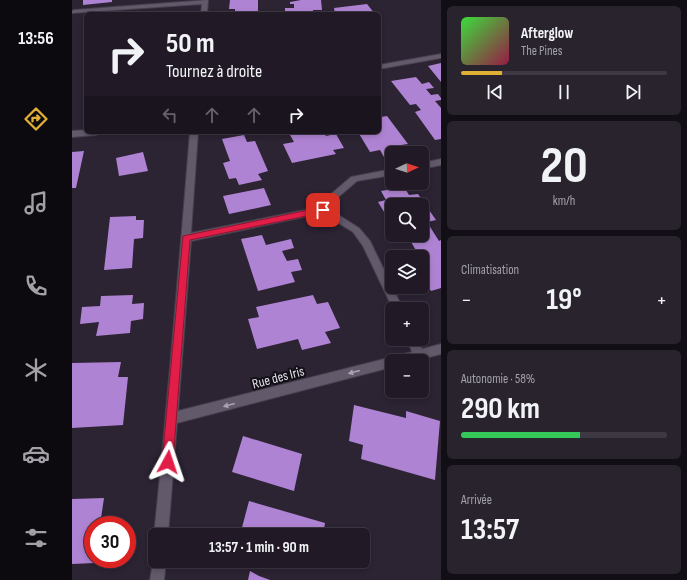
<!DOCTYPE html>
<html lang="fr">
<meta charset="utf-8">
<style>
:root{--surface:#211a26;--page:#29232e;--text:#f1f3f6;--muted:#a2a1a7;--line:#3e3843;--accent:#e0b034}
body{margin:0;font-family:"Sofia Sans Condensed",sans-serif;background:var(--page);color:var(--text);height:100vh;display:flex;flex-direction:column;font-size:15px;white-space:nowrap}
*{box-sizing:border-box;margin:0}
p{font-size:13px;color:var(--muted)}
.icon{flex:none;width:22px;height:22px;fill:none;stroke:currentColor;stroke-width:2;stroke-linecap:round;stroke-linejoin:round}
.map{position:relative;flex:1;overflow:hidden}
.panel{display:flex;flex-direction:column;gap:6px;padding:6px;background:#120e15;width:246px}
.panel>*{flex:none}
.banner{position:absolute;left:12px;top:12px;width:297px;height:122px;border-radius:6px;box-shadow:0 2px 6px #0003,0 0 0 1px var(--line);background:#211a26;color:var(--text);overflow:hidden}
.needle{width:26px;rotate:86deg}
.tools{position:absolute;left:313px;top:146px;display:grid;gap:8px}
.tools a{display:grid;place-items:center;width:44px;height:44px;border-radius:6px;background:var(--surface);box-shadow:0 2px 6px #0003,0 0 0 1px var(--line);font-size:20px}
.speed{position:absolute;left:12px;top:516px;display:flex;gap:8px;font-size:20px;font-weight:700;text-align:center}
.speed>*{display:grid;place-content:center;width:52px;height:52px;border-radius:50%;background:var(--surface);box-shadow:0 2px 6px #0003,0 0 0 1px var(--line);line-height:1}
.speed .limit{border:6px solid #d22;background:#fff;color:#111}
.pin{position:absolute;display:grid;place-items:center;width:34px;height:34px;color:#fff;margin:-17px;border-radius:8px;box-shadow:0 2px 6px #0006}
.me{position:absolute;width:44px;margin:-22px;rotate:5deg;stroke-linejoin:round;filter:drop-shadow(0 0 3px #0008)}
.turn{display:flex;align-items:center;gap:14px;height:84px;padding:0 16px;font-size:18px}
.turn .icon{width:52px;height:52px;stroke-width:2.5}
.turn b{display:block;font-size:28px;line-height:34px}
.lanes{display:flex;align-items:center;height:38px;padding:0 16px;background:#0003;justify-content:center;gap:20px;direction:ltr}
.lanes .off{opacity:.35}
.big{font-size:30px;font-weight:700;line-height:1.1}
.panel .card{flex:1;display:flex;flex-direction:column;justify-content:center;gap:6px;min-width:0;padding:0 14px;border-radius:6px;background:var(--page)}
.panel .dial{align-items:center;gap:0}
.dial b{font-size:52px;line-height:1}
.song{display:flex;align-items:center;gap:12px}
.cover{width:48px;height:48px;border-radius:6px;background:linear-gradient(135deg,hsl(120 70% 55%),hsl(340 70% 35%))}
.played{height:4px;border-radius:2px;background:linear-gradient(90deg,var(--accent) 20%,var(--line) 20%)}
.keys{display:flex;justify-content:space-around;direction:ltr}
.heat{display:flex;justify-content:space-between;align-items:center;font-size:22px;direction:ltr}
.charge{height:6px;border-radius:3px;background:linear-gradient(90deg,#34c759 58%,var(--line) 0)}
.trip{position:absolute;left:76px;top:528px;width:222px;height:40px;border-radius:6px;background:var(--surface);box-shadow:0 2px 6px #0003,0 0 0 1px var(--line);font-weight:700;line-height:40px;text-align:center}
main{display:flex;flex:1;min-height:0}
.dock{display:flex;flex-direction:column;width:72px;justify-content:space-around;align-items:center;background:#0d0a0f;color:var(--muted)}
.dock .icon{width:28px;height:28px}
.dock .on{color:var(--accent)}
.dock b{font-size:18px;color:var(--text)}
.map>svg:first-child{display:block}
.building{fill:#af83d3}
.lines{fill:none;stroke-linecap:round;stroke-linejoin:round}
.minor-casing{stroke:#463f4d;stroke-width:2}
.minor{fill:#62596b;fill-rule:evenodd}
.oneway{fill:#aaa3b1}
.route{fill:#e11d48;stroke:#92132f}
.labels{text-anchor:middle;stroke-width:4;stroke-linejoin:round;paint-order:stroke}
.street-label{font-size:14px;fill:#e5e0ea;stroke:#120f16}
</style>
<main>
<nav class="dock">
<b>13:56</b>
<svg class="icon on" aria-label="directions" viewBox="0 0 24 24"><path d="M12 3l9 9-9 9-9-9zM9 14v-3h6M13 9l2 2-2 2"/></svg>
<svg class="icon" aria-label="music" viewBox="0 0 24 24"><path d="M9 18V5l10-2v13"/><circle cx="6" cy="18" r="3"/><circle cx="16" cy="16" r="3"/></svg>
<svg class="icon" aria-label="phone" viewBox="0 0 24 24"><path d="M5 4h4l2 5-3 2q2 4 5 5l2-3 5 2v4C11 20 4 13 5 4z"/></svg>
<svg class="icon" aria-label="climate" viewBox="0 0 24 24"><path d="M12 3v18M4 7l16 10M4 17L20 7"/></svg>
<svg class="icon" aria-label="car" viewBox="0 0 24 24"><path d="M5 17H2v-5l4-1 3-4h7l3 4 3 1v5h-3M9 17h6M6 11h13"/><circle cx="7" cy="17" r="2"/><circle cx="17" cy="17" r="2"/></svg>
<svg class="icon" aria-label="filters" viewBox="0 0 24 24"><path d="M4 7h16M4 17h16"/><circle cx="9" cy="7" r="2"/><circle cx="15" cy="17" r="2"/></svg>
</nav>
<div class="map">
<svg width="369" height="580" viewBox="0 0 369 580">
<rect width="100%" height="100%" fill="#2c2333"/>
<path class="building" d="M11 0H40V2L11 5Z
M158 0H186V14H163V9H157Z
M229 0H249L250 10H241V14H223V12H213V8H222V4H218V2Z
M295 4 303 14H263L262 8Z
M12 26H14V41H11Z
M369 63V82L356 66Z
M344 77 350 84 357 82 362 88 354 89 359 95 366 94 369 98V100L363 101 369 108V139L363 140 343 112 349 110 344 104 338 105 319 81Z
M307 114 309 117 315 116 336 144 329 145 334 152 320 153V155L312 157 308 150 298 152 286 132H307Z
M234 132H252L254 136 264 134 272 148 261 150 264 154 220 163 211 144 222 142 218 135Z
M172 135 175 142 183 141 196 171 186 174 190 180 167 185 164 178 157 179 151 163 158 161 150 139Z
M12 151 4 188H0V152Z
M71 152 76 171 47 176 44 158Z
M332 187 337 195 346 194 364 220 355 222 367 241 369 240V288L359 291 350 276V267L353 266 350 257H348L336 237 328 239 326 235H350V205H320V225L306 202 314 200 309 191Z
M192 188 199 205 157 214 151 196Z
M64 216V220H72L71 238 62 239 60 268 32 270 38 217Z
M190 235 194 245 219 239 222 248 210 251 215 261 226 259 230 270 219 272 223 282 186 291 169 239Z
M61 295 60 304 72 303 71 319 59 321 58 333 24 336 27 322 8 324 10 307 28 306 29 296Z
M241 295 245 304 256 302 268 328 253 332 259 343 230 350 226 339 185 349 176 319 187 317 184 307Z
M49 362 46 377H56L51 425 0 428V363Z
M282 405 334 418V411L368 421 363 480 289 459 291 445 277 441Z
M171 436 230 454 222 491 160 472Z
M32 498 28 525H21V559H23V563L0 564V499Z
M177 501 253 523 251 535H168Z
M228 561H247L246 567Z
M178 571 187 576 198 580H176Z"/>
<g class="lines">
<g class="minor-casing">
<path id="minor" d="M136 0 135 14H129L130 4 0 13V11L2 10Z
M369 54V58L307 69V65Z
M14 130V132H28L24 135 0 137V131Z
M118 132H126L119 233 248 207 258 195 279 177 320 169V175L285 181 264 199 257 209 287 228 298 241 331 309H321L291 246 281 232 250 213 119 241 106 411 340 352 335 339H345L350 349 369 344V354L343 361H320V367L105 423 96 535H83V537L82 535C96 401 107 267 118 132Z
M369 159V165L350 169V163Z
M82 556 83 561H94L92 580H78Z"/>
</g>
<use href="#minor" class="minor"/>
</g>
<defs><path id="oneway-solid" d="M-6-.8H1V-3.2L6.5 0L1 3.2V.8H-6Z"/></defs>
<g class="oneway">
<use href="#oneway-solid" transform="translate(282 372) rotate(165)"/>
<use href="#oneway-solid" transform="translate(157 405) rotate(165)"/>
</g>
<path class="route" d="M251 207 254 208V212L118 240 101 462 99 466 96 468 92 466 90 462 111 236Z"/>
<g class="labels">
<g class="street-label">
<text transform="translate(206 377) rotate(-15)" y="5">Rue des Iris</text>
</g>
</g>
</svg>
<div class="tools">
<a><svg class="needle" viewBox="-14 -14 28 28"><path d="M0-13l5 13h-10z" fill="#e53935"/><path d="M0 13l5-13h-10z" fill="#a2a1a7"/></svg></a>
<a><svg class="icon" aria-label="search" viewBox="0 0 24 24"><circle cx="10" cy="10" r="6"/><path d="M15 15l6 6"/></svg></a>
<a><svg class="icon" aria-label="layers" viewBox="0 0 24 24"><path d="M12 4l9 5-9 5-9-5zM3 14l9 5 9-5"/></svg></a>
<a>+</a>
<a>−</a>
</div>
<div class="speed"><div class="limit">30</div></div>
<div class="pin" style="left:251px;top:210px;background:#d93025"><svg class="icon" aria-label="arrive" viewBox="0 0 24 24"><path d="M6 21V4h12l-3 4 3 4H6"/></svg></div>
<svg class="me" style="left:96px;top:462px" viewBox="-20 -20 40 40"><path d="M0-17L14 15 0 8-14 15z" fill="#e11d48" stroke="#fff" stroke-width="4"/></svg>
<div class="trip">13:57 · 1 min · 90 m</div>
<div class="banner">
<div class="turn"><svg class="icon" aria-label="right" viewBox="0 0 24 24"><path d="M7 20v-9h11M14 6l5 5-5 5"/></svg><div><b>50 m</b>Tournez à droite</div></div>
<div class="lanes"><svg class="icon off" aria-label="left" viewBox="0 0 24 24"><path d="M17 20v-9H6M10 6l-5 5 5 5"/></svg><svg class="icon off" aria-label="ahead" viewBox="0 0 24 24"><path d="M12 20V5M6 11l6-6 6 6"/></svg><svg class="icon off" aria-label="ahead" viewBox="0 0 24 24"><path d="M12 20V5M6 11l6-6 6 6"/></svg><svg class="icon" aria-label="right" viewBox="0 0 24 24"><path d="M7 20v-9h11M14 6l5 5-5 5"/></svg></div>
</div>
</div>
<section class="panel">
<div class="card">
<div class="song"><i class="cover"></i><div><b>Afterglow</b><p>The Pines</p></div></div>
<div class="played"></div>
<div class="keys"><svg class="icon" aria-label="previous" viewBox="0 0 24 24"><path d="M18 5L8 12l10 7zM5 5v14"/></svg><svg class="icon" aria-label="pause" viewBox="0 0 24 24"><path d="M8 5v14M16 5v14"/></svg><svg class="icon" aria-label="next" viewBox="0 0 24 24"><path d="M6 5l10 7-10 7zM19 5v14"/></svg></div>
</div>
<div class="card dial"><b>20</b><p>km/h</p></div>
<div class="card"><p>Climatisation</p>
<div class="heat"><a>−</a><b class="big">19°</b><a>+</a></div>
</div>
<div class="card"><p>Autonomie · 58%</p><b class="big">290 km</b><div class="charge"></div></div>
<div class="card"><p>Arrivée</p><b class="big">13:57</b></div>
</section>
</main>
